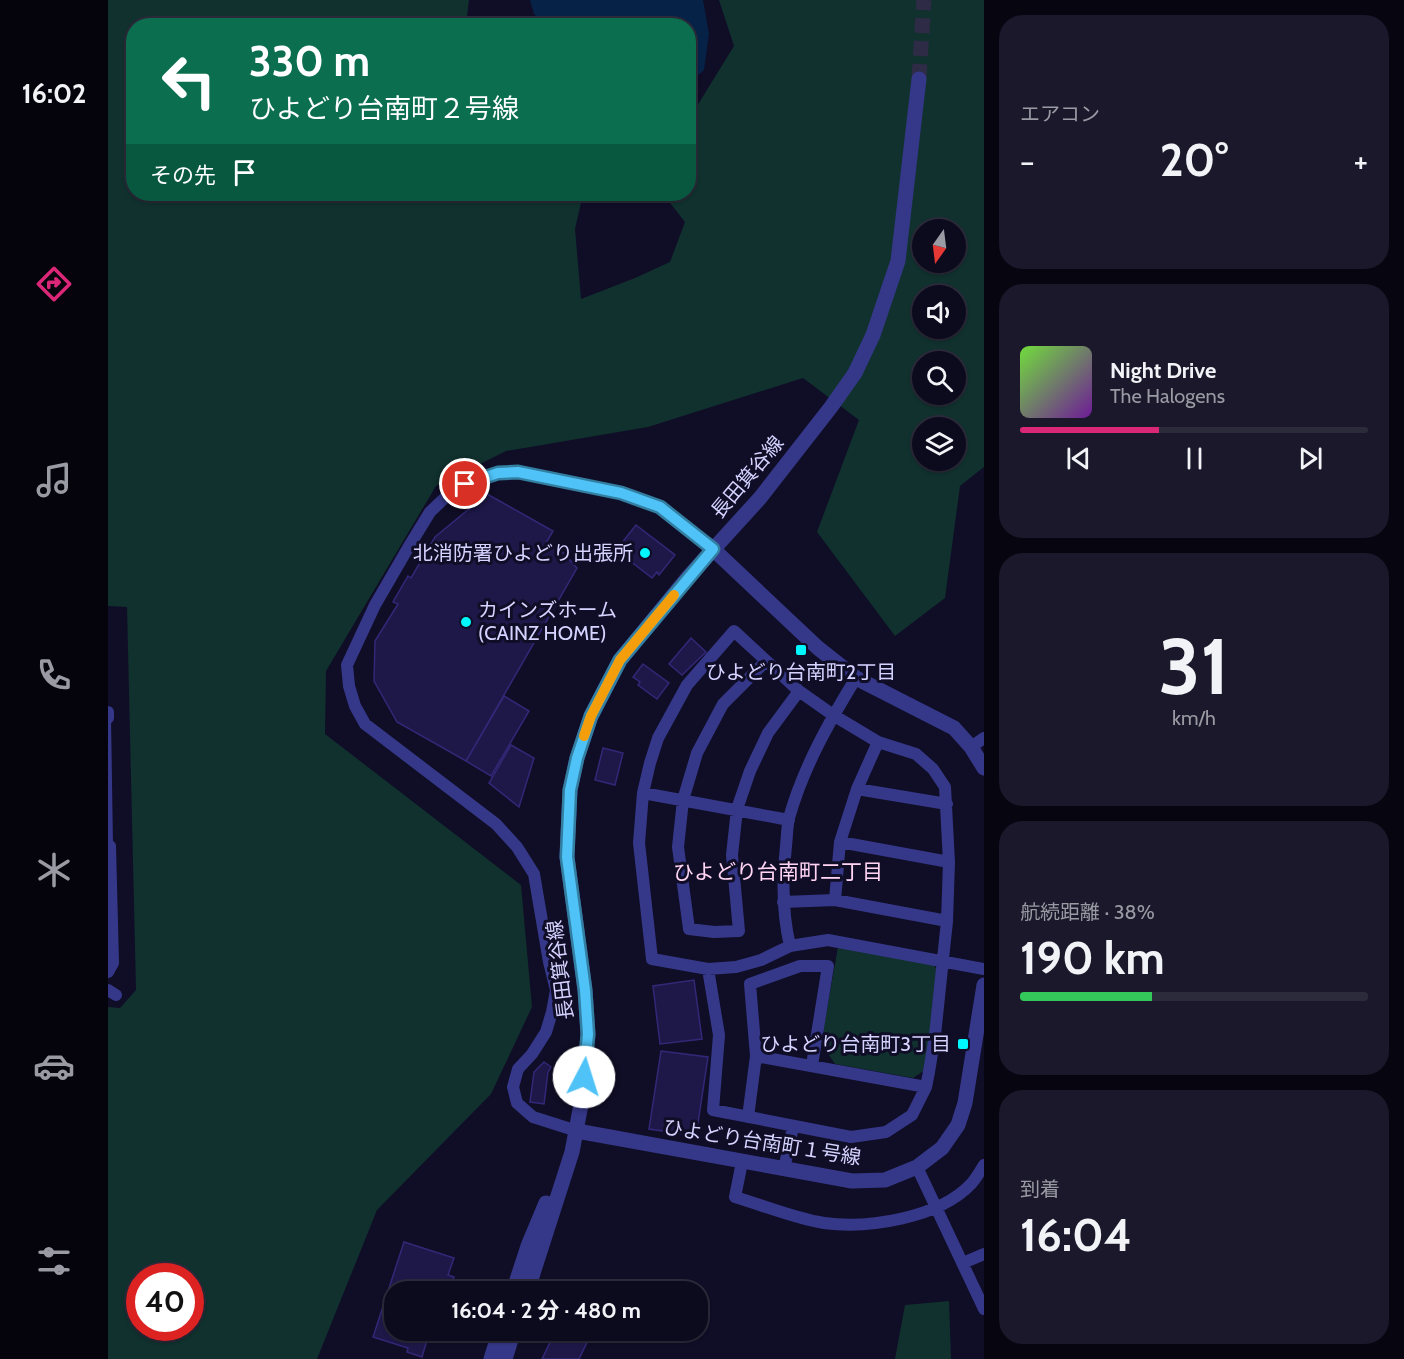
<!DOCTYPE html>
<html lang="ja">
<meta charset="utf-8">
<style>
:root{--surface:#0c0a1d;--page:#1a182a;--text:#f1f3f6;--muted:#9a9aa4;--line:#2c2b3b;--accent:#db2777}
body{margin:0;font-family:Cabin,"Noto Sans JP",sans-serif;background:var(--page);color:var(--text);height:100vh;display:flex;flex-direction:column;font-size:22px;white-space:nowrap}
*{box-sizing:border-box;margin:0}
p{font-size:20px;color:var(--muted)}
.icon{flex:none;width:33px;height:33px;fill:none;stroke:currentColor;stroke-width:2;stroke-linecap:round;stroke-linejoin:round}
.map{position:relative;flex:1;overflow:hidden}
.panel{display:flex;flex-direction:column;gap:15px;padding:15px;background:#070610;width:420px}
.panel>*{flex:none}
.guide{position:absolute;left:18px;top:18px;width:570px;height:183px;border-radius:24px;box-shadow:0 2px 4px #0004,0 0 0 2px var(--line);background:#0b6e4f;color:#fff;overflow:hidden}
.needle{width:39px;rotate:194deg}
.buttons{position:absolute;left:804px;top:219px;display:grid;gap:12px}
.buttons a{display:grid;place-items:center;width:54px;height:54px;border-radius:50%;background:var(--surface);box-shadow:0 2px 4px #0004,0 0 0 2px var(--line);font-size:30px}
.speed{position:absolute;left:18px;top:1263px;display:flex;gap:12px;font-size:30px;font-weight:700;text-align:center}
.speed>*{display:grid;place-content:center;width:78px;height:78px;border-radius:50%;background:var(--surface);box-shadow:0 2px 4px #0004,0 0 0 2px var(--line);line-height:1}
.speed .limit{border:9px solid #d22;background:#fff;color:#111}
.pin{position:absolute;display:grid;place-items:center;width:51px;height:51px;color:#fff;margin:-26px;border:3px solid #fff;border-radius:50%;box-shadow:0 2px 6px #0007}
.me{position:absolute;width:66px;margin:-33px;rotate:5deg;stroke-linejoin:round;filter:drop-shadow(0 0 4px #0008)}
.turn{display:flex;align-items:center;gap:21px;height:126px;padding:0 24px;font-size:27px}
.turn .icon{width:78px;height:78px;stroke-width:2.5}
.turn b{display:block;font-size:42px;line-height:51px}
.then{display:flex;align-items:center;height:57px;padding:0 24px;background:#0003;gap:12px;font-size:22px}
.big{font-size:45px;font-weight:700;line-height:1.1}
.panel .card{flex:1;display:flex;flex-direction:column;justify-content:center;gap:9px;min-width:0;padding:0 21px;border-radius:24px;background:var(--page)}
.panel .dial{align-items:center;gap:0}
.dial b{font-size:78px;line-height:1}
.song{display:flex;align-items:center;gap:18px}
.cover{width:72px;height:72px;border-radius:9px;background:linear-gradient(135deg,hsl(100 70% 55%),hsl(280 70% 35%))}
.played{height:6px;border-radius:3px;background:linear-gradient(90deg,var(--accent) 40%,var(--line) 40%)}
.keys{display:flex;justify-content:space-around;direction:ltr}
.heat{display:flex;justify-content:space-between;align-items:center;font-size:33px;direction:ltr}
.charge{height:9px;border-radius:4px;background:linear-gradient(90deg,#34c759 38%,var(--line) 0)}
.trip{position:absolute;left:276px;top:1281px;width:324px;height:60px;border-radius:24px;background:var(--surface);box-shadow:0 2px 4px #0004,0 0 0 2px var(--line);font-weight:700;line-height:60px;text-align:center}
main{display:flex;flex:1;min-height:0}
.menu{display:flex;flex-direction:column;width:108px;justify-content:space-around;align-items:center;background:#05040c;color:var(--muted)}
.menu .icon{width:42px;height:42px}
.menu .on{color:var(--accent)}
.menu b{font-size:27px;color:var(--text)}
.map>svg:first-child{display:block}
.green{fill:#10312e;fill-rule:evenodd}
.water{fill:#062247}
.building{fill:#1e1849;stroke:#322877;stroke-width:1.5}
.lines{fill:none;stroke-linecap:round;stroke-linejoin:round}
.tertiary-tunnel{stroke:#2e2b47;stroke-width:15;stroke-dasharray:15 8;stroke-linecap:butt}
.service{stroke:#353889;stroke-width:6}
.minor{stroke:#353889;stroke-width:12}
.tertiary{stroke:#353889;stroke-width:15}
.route-casing{stroke:#337fa1;stroke-width:15}
.route{stroke:#4fc3f7;stroke-width:10}
.slow{stroke:#f59e0b;stroke-width:10}
.poi-dot{fill:#00f7fe;stroke:#100d27;stroke-width:2}
.labels{text-anchor:middle;stroke-width:6;stroke-linejoin:round;paint-order:stroke}
.street-label{font-size:20px;fill:#d5d3ff;stroke:#100d27}
.poi-label{font-size:20px;fill:#d5d3ff;stroke:#100d27;text-anchor:end}
.neighbourhood-label{font-size:21px;fill:#ffd5f3;stroke:#100d27}
</style>
<main>
<nav class="menu">
<b>16:02</b>
<svg class="icon on" aria-label="directions" viewBox="0 0 24 24"><path d="M12 3l9 9-9 9-9-9zM9 14v-3h6M13 9l2 2-2 2"/></svg>
<svg class="icon" aria-label="music" viewBox="0 0 24 24"><path d="M9 18V5l10-2v13"/><circle cx="6" cy="18" r="3"/><circle cx="16" cy="16" r="3"/></svg>
<svg class="icon" aria-label="phone" viewBox="0 0 24 24"><path d="M5 4h4l2 5-3 2q2 4 5 5l2-3 5 2v4C11 20 4 13 5 4z"/></svg>
<svg class="icon" aria-label="climate" viewBox="0 0 24 24"><path d="M12 3v18M4 7l16 10M4 17L20 7"/></svg>
<svg class="icon" aria-label="car" viewBox="0 0 24 24"><path d="M5 17H2v-5l4-1 3-4h7l3 4 3 1v5h-3M9 17h6M6 11h13"/><circle cx="7" cy="17" r="2"/><circle cx="17" cy="17" r="2"/></svg>
<svg class="icon" aria-label="filters" viewBox="0 0 24 24"><path d="M4 7h16M4 17h16"/><circle cx="9" cy="7" r="2"/><circle cx="15" cy="17" r="2"/></svg>
</nav>
<div class="map">
<svg width="876" height="1359" viewBox="0 0 876 1359">
<rect width="100%" height="100%" fill="#100d27"/>
<path class="green" d="M0 0H361L358 25 26 26V194H475L467 229 473 299 527 278 562 262 577 222 555 194H580L581 115 589 106 626 46 611 0H876V467L852 486 837 598 787 636 709 532 751 420 695 378 540 427 398 451 328 486 218 671 217 734 413 885 424 1007 383 1094 269 1210 209 1359H0V1007L12 1008 28 990 19 607 0 606ZM814 230H848V262H814ZM814 296H848V328H814ZM814 362H848V394H814ZM814 428H848V460H814ZM32 1276H82V1328H32Z
M730 947 826 965 830 972 817 1070 805 1078 727 1064 713 1043Z
M841 1301 843 1359H787L797 1305Z"/>
<path class="water" d="M422 0H595L601 34 596 70 581 83 580 26 437 25 426 14Z"/>
<path class="building" d="M379 494 445 531 438 543 456 553 469 568 358 761 289 722 266 681 267 641 290 604 285 602 300 576 303 578 327 537Z
M528 525 567 555 551 575 549 572 544 578 508 550Z
M583 638 598 652 574 675 561 664Z
M535 664 561 683 549 699 530 685 532 682 525 677Z
M396 696 421 711 383 776 358 761Z
M403 745 426 758 411 807 381 783Z
M495 748 515 753 507 785 487 780Z
M586 980 594 1039 552 1044 545 986Z
M553 1051 600 1057 588 1136 541 1129Z
M436 1062 443 1067 440 1072 436 1104 422 1102 426 1072Z
M296 1242 346 1258 340 1275 346 1277 341 1292H286V1330H322L314 1357 299 1352 300 1348 265 1337Z
M448 1330H471L482 1336 471 1359H434Z"/>
<g class="lines">
<path class="tertiary-tunnel" d="M811 79 816 0"/>
<path class="service" d="M0 718 2 846"/>
<path class="minor" d="M658 661 615 704 589 753 575 800 570 847 581 929 606 932 631 931 624 855 629 809 642 771 660 733 691 691
M0 712V718
M863 747 876 738
M749 789 839 804
M535 793 681 820
M732 842 841 862
M727 900 732 842 749 789 770 742
M675 902 727 900 839 921
M682 946C674 912 674 880 678 846 679 837 679 827 681 818 695 768 721 722 748 678
M600 969 611 1035 605 1110 743 1137 778 1132 804 1115 818 1087 821 1072 827 1035 839 921 841 862 837 787 825 769 808 754 770 742 725 715 691 691 626 631 579 685 550 738 542 763 535 793 531 843 544 959 600 969 628 967 653 960 682 946 720 940 876 969
M0 972 5 963 2 846
M0 990 8 995
M648 1056 818 1087
M640 1117 648 1056 642 984 692 966H720L704 1065
M469 1131 425 1117 409 1103 405 1087 410 1069 424 1054 438 1032 444 1012 448 990 441 962 426 874 409 847 388 824 257 724 247 706 241 686 239 665 267 605 300 548 322 512 345 490 370 479 390 473 410 472 513 493 552 507 605 549
M634 1162 627 1197C654 1205 688 1219 716 1223 760 1229 831 1218 863 1184 868 1179 872 1171 876 1165
M809 1167 876 1309
M676 1169 685 1127
M855 1263 876 1254"/>
<path class="tertiary" d="M605 549 710 648 748 678 846 728 863 747 876 768
M469 1131 744 1181 777 1180 809 1167 834 1148 850 1125 857 1103 876 985
M405 1292 420 1246 438 1203
M419 1292 464 1152 474 1099 480 1034 477 990 459 857 462 790 469 758 483 716 512 660 581 576 652 498 723 407 747 373 765 335 790 261 811 79
M383 1359 392 1330
M397 1359 406 1330"/>
</g>
<g class="lines">
<g class="route-casing">
<path id="route" d="M357 484 390 473 410 472 513 493 552 507 605 549 512 660 483 716 469 758 462 790 459 857 477 990 480 1034 476 1077"/>
</g>
<use href="#route" class="route"/>
<path class="slow" d="M476 736 483 716 512 660 566 595"/>
</g>
<g class="poi-dot">
<circle cx="537" cy="553" r="6"/>
<circle cx="358" cy="622" r="6"/>
<rect x="687" y="644" width="12" height="12" rx="3"/>
<rect x="849" y="1038" width="12" height="12" rx="3"/>
</g>
<g class="labels">
<g class="street-label">
<text transform="translate(639 477) rotate(-50)" y="7">長田箕谷線</text>
<text transform="translate(452 970) rotate(-97)" y="7">長田箕谷線</text>
<text transform="translate(654 1142) rotate(9)" y="7">ひよどり台南町１号線</text>
</g>
<g class="poi-label">
<text x="525" y="560">北消防署ひよどり出張所</text>
<text x="370" y="617" text-anchor="start">カインズホーム<tspan x="370" dy="23">(CAINZ HOME)</tspan></text>
<text x="693" y="679" text-anchor="middle">ひよどり台南町2丁目</text>
<text x="843" y="1051">ひよどり台南町3丁目</text>
</g>
<g class="neighbourhood-label">
<text x="670" y="879">ひよどり台南町二丁目</text>
</g>
</g>
</svg>
<div class="buttons">
<a><svg class="needle" viewBox="-14 -14 28 28"><path d="M0-13l5 13h-10z" fill="#e53935"/><path d="M0 13l5-13h-10z" fill="#9a9aa4"/></svg></a>
<a><svg class="icon" aria-label="sound" viewBox="0 0 24 24"><path d="M4 9h4l5-4v14l-5-4H4zM17 9q2 3 0 6"/></svg></a>
<a><svg class="icon" aria-label="search" viewBox="0 0 24 24"><circle cx="10" cy="10" r="6"/><path d="M15 15l6 6"/></svg></a>
<a><svg class="icon" aria-label="layers" viewBox="0 0 24 24"><path d="M12 4l9 5-9 5-9-5zM3 14l9 5 9-5"/></svg></a>
</div>
<div class="speed"><div class="limit">40</div></div>
<div class="pin" style="left:357px;top:484px;background:#d93025"><svg class="icon" aria-label="arrive" viewBox="0 0 24 24"><path d="M6 21V4h12l-3 4 3 4H6"/></svg></div>
<svg class="me" style="left:476px;top:1077px" viewBox="-20 -20 40 40"><circle r="19" fill="#fff"/><path d="M0-13L10 11 0 6-10 11z" fill="#4fc3f7"/></svg>
<div class="trip">16:04 · 2 分 · 480 m</div>
<div class="guide">
<div class="turn"><svg class="icon" aria-label="left" viewBox="0 0 24 24"><path d="M17 20v-9H6M10 6l-5 5 5 5"/></svg><div><b>330 m</b>ひよどり台南町２号線</div></div>
<div class="then">その先<svg class="icon" aria-label="arrive" viewBox="0 0 24 24"><path d="M6 21V4h12l-3 4 3 4H6"/></svg></div>
</div>
</div>
<section class="panel">
<div class="card"><p>エアコン</p>
<div class="heat"><a>−</a><b class="big">20°</b><a>+</a></div>
</div>
<div class="card">
<div class="song"><i class="cover"></i><div><b>Night Drive</b><p>The Halogens</p></div></div>
<div class="played"></div>
<div class="keys"><svg class="icon" aria-label="previous" viewBox="0 0 24 24"><path d="M18 5L8 12l10 7zM5 5v14"/></svg><svg class="icon" aria-label="pause" viewBox="0 0 24 24"><path d="M8 5v14M16 5v14"/></svg><svg class="icon" aria-label="next" viewBox="0 0 24 24"><path d="M6 5l10 7-10 7zM19 5v14"/></svg></div>
</div>
<div class="card dial"><b>31</b><p>km/h</p></div>
<div class="card"><p>航続距離 · 38%</p><b class="big">190 km</b><div class="charge"></div></div>
<div class="card"><p>到着</p><b class="big">16:04</b></div>
</section>
</main>
